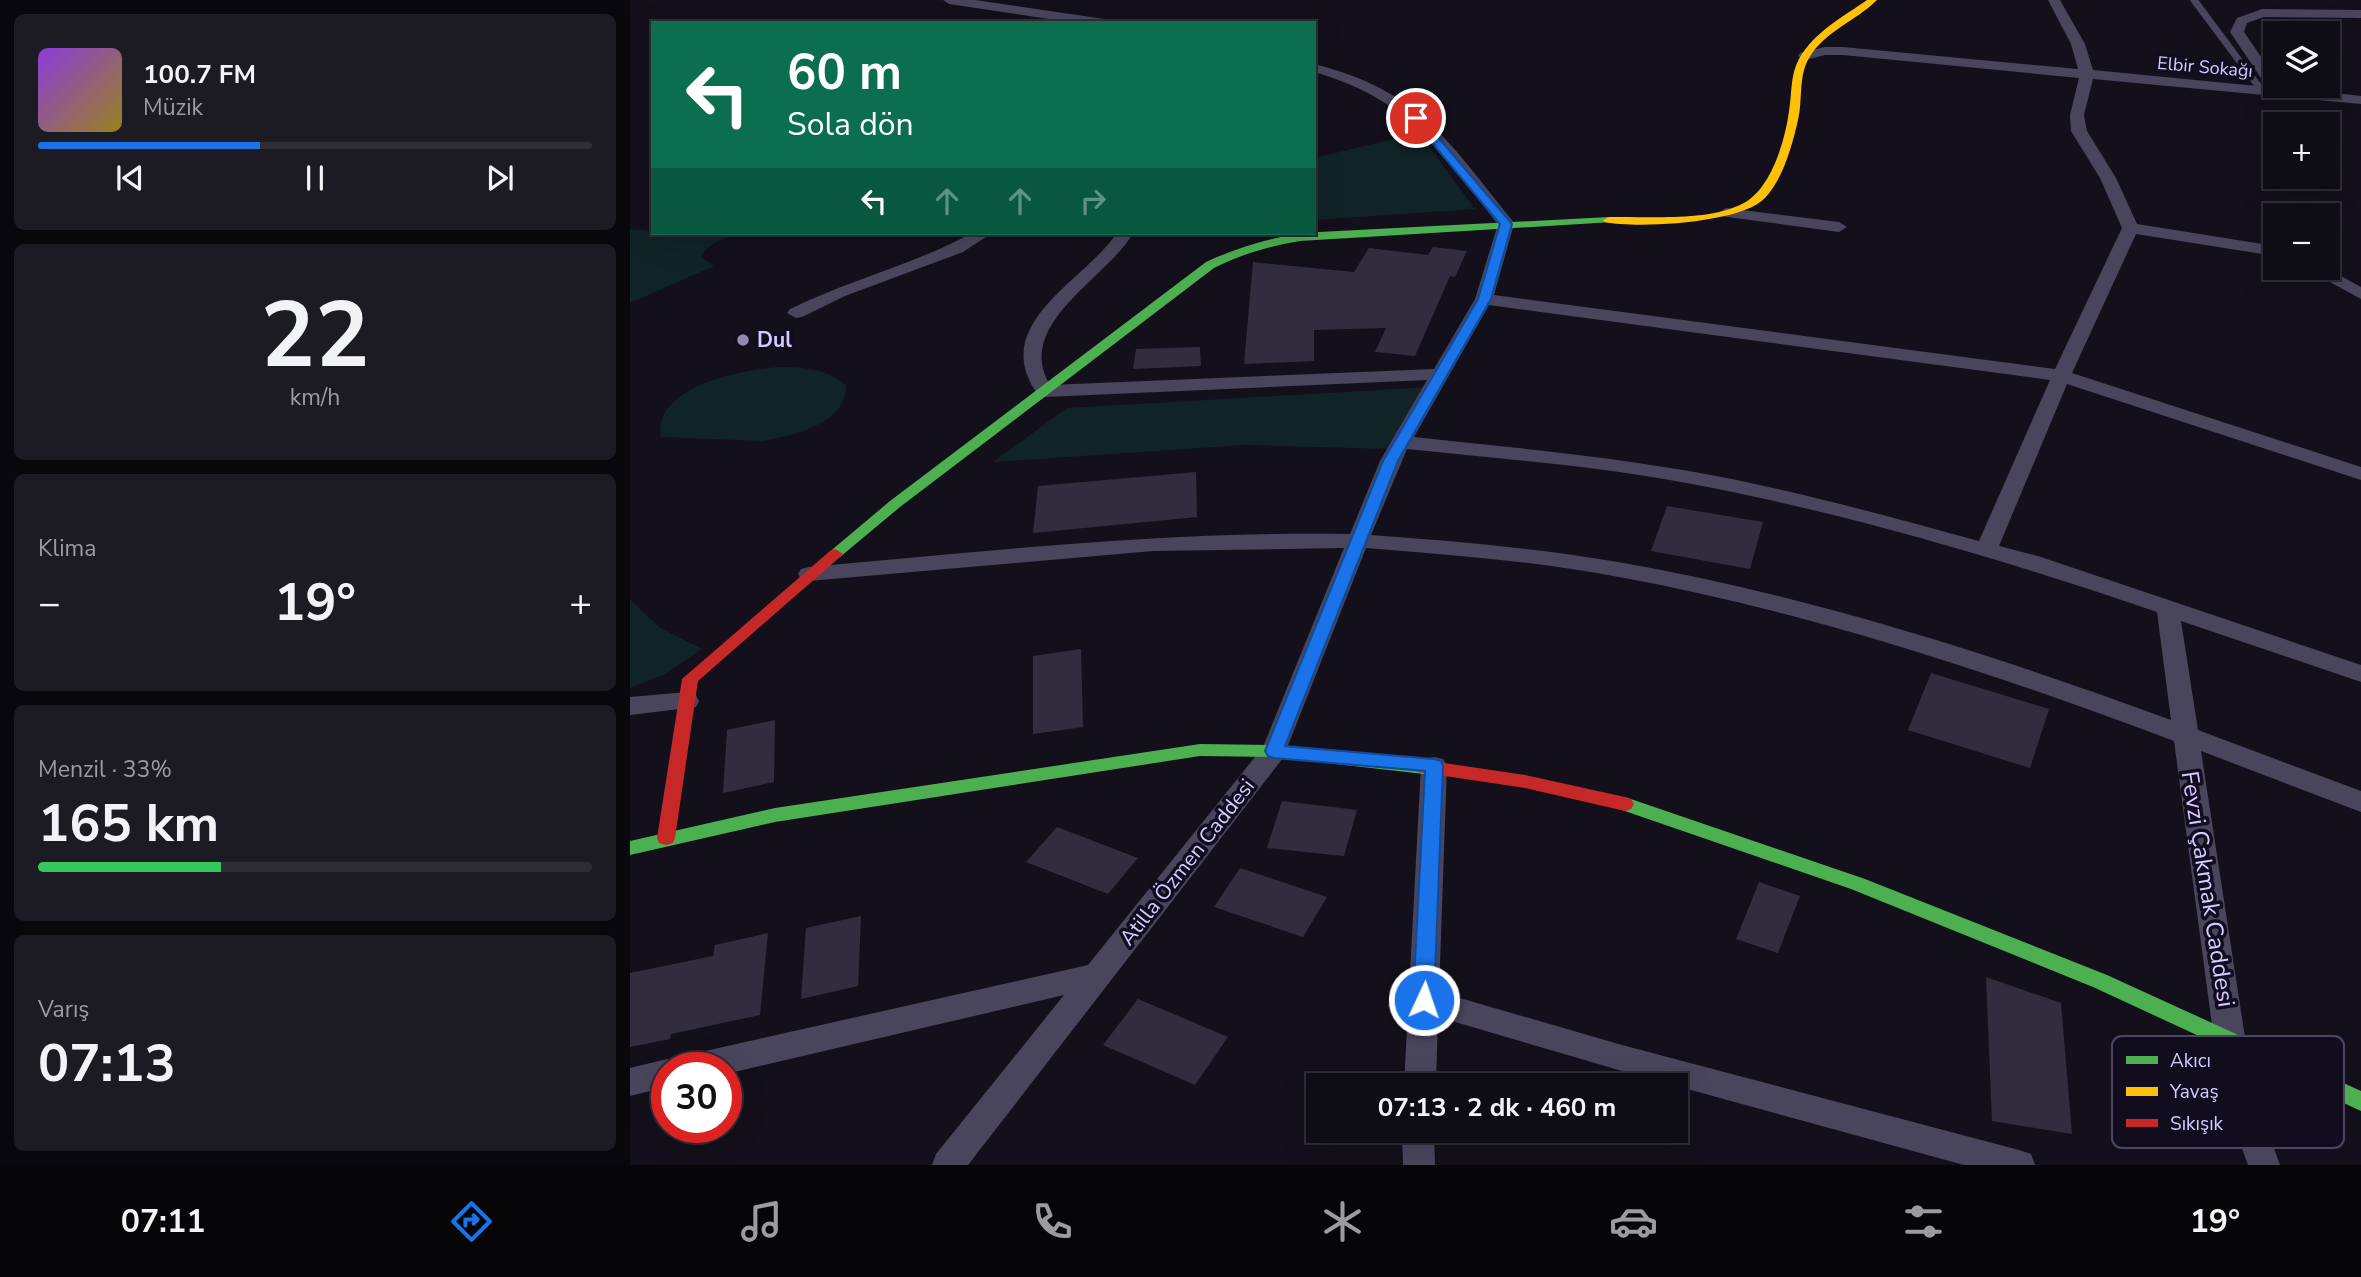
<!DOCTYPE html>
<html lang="tr">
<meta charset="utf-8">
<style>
:root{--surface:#0e0c14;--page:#1c1a22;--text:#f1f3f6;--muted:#9b9ba0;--line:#2e2c34;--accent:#1a73e8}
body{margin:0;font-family:"Nunito Sans",sans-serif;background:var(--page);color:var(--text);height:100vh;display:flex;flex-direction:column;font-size:26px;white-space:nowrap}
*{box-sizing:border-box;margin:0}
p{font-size:23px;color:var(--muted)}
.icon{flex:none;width:38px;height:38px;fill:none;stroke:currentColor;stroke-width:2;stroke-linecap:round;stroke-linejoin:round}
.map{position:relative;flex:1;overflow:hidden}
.details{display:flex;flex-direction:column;gap:14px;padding:14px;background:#08070b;width:630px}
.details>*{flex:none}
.banner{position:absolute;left:21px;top:21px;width:665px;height:214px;border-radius:0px;box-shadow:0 7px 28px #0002,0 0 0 2px var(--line);background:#0b6e4f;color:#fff;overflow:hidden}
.buttons{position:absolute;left:1633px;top:21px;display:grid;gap:14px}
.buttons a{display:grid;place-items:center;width:77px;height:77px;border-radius:0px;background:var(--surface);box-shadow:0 7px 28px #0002,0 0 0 2px var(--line);font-size:35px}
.speed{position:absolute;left:21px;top:1052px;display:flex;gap:14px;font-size:35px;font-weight:700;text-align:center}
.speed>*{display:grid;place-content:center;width:91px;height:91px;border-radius:50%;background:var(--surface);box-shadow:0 7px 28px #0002,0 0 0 2px var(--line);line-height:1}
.speed .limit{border:10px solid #d22;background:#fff;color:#111}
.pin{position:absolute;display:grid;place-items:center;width:60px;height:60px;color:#fff;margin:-30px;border:4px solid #fff;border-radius:50%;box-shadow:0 2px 7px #0007}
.me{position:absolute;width:77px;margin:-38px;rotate:3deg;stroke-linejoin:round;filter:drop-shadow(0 0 5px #0008)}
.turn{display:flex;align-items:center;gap:24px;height:147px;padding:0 21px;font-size:32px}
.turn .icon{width:91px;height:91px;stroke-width:2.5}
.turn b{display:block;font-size:49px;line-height:60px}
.lanes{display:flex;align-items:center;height:66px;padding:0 21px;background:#0003;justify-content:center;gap:35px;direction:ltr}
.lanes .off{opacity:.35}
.big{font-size:52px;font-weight:700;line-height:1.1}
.details .widget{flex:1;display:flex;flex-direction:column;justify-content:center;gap:10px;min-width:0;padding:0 24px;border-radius:10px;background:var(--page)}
.details .dial{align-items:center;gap:0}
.dial b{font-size:91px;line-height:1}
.song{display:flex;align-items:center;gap:21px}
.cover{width:84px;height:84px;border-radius:10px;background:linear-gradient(135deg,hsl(270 70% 55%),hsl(50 70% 35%))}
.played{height:7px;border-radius:4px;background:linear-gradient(90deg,var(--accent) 40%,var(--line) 40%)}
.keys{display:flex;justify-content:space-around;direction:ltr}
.heat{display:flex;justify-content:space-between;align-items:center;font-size:38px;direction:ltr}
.charge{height:10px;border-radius:5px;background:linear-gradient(90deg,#34c759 33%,var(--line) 0)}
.trip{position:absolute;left:676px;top:1073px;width:382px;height:70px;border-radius:0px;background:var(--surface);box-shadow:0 7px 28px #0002,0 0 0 2px var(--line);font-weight:700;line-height:70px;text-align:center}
.menu{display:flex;height:112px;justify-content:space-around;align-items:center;background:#060508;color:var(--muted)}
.menu .icon{width:49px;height:49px}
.menu .active{color:var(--accent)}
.menu b{font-size:32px;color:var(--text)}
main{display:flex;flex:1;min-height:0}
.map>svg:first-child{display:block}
.green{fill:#102327}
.building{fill:#322d3e}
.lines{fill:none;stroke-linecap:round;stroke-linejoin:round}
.lane{stroke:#49455c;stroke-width:7}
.street{fill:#49455c;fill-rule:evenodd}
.fast{fill:#4caf50;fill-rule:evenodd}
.slow{fill:#ffc107;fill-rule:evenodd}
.jam{fill:#c62828;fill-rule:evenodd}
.route{fill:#1a73e8;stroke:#114b97;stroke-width:2}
.poi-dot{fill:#9389af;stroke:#120c1f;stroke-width:2.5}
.labels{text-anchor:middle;stroke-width:7;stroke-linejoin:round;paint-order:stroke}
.far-street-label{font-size:18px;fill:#d8caff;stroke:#120c1f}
.poi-label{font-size:21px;font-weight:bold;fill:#d8caff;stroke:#120c1f;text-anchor:start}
.street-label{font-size:21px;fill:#d8caff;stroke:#120c1f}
.near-street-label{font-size:24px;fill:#d8caff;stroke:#120c1f}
.key{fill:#120c1f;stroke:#4d4562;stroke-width:2}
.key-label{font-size:19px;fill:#d8caff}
</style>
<main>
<section class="details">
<div class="widget">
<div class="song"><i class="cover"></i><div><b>100.7 FM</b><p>Müzik</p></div></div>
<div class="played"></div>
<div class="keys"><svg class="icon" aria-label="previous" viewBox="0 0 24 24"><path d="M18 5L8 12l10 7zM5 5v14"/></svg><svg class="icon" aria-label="pause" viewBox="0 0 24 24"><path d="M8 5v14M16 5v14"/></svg><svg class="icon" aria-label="next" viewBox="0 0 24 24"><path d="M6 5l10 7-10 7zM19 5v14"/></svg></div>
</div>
<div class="widget dial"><b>22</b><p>km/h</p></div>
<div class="widget"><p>Klima</p>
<div class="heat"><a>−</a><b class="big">19°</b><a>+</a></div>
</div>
<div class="widget"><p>Menzil · 33%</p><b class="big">165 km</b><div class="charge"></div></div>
<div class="widget"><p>Varış</p><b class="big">07:13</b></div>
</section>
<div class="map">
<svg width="1731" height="1165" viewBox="0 0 1731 1165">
<rect width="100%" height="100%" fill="#13101b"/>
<path class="green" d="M789 133 845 209 684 220V158Z
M0 229 23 231V233H106C92 240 78 243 71 257L84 266 0 303Z
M150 367C174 367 197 369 216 385 218 423 162 436 133 441L31 437C22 386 115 369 150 367Z
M802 387 759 449 614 445 363 462 437 408Z
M0 599 29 627 72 649 33 675 0 688Z"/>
<path class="building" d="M803 247 837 251 825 277 820 276 785 356 745 352 756 328 684 330V361L614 364 623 262 724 272 739 248 798 255Z
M570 347 571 366 503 369 506 349Z
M566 472 567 517 403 533 408 486Z
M1037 506 1133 522 1120 569 1021 551Z
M451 649 453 727 403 734V656Z
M1301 673 1419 709 1400 768 1278 730Z
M145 720 144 782 93 793 97 730Z
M652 801 727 810 714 856 637 848Z
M427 827 508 858 478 894 396 862Z
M610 868 697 897 673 937 584 907Z
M1129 882 1170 896 1148 953 1106 939Z
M231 916 228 986 171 999 176 928Z
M138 933 130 1015 41 1034 40 1039 0 1047V973L83 956 85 945Z
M1356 977 1431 1003 1442 1134 1362 1121Z
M508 999 598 1037 565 1085 473 1045Z"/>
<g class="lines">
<path class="lane" d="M1564 0 1632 91"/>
<path class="street" d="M313 0H345L474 19 480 23H446L319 4Z
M1418 0H1430L1455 44 1463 70 1637 87 1600 32 1607 18 1632 9 1731 10V18L1634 17 1617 23 1614 32 1645 77V86L1731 96V104L1463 79 1454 115 1457 131 1486 178 1507 224 1645 246V256L1506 234 1442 373 1731 467V480L1437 384 1369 546 1408 556 1731 665V682L1551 621 1568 730 1731 791V812L1571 751 1620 1070 1627 1102 1650 1165H1618L1595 1102 1588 1070 1544 741C1363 673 1180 612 989 577 906 561 821 555 736 548L653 758 338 1165H302L306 1154 434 995 96 1074V1068H37V1087L0 1096V1068L37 1059 48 1064 51 1058 62 1054 458 965 633 747 714 548 523 551 179 581 171 579 168 574 171 569 179 567C359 551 539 531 720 534L750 461 797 380 415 397 408 395C357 324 454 282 487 233H503C478 278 383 324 420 385L804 369 845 299 868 224C809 150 781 100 684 72V64C789 90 818 141 882 220L884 224 864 295 1425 369 1492 228 1470 178 1441 131 1440 115 1449 78 1213 55H1195L1175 60 1168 56 1170 53 1195 47H1213L1448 69 1441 44ZM859 305 1420 380 1349 541C1253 515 1157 488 1059 471 968 455 876 447 784 437ZM777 449C872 459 968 466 1062 484 1220 514 1375 560 1527 612L1541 720C1362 654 1177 595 988 562 906 548 824 541 741 535Z
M1096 208 1209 222 1217 227 1209 232 1090 216 1088 213Z
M342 233H362L333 252 215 296 172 317 166 318 157 313 160 309C219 280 285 264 342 233Z
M1674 268H1696L1731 287V299Z
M57 692 66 695 69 701 66 707 0 715V697Z
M804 757 813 759 817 766 809 992 992 1045 1389 1150 1401 1154 1405 1165H1334L992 1071 808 1017 806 1085H774L791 766 795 759Z
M772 1130H804L805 1165H773Z"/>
<path class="fast" d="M979 217 985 220 983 222 670 241C640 246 612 254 584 268L270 507 210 557 205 559 197 554 260 501 576 262C606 248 637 239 670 233Z
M570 744 644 745 794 760 800 762 803 767 800 772 794 774 644 757 570 756 145 822 0 855V841L145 808Z
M995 797 1235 879 1477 975 1731 1091V1111L1463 987 1221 889 989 809 986 804 989 799Z"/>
<path class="slow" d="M1237 0H1247C1226 21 1195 31 1179 58 1168 77 1173 100 1168 120 1162 146 1153 179 1135 198 1112 223 1008 229 975 222L973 220 979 217C1018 216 1076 222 1112 204 1141 190 1155 141 1159 111 1162 94 1160 75 1169 59 1184 32 1213 17 1237 0Z"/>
<path class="jam" d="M205 549 213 554 210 557 68 681 45 838 43 843 36 845 29 843 27 838 52 679 200 551Z
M794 760 895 775 995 797 1001 799 1004 804 1001 809 995 811 895 788 788 772 785 767 788 762Z"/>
</g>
<path class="route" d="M786 115 790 116 882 224 861 299 768 461 655 746 804 759 811 761 813 766 804 1000 801 1007 794 1009 786 1007 783 1000 795 771 644 758 638 756 635 751 753 461 848 299 870 224 783 120 781 118Z"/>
<circle class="poi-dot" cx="113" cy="340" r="7"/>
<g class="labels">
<g class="far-street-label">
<text transform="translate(1575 67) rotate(5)" y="6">Elbir Sokağı</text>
</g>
<g class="poi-label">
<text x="127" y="347">Dul</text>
</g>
<g class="street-label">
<text transform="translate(557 862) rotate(-52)" y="7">Atilla Özmen Caddesi</text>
</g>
<g class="near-street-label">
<text transform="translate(1578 889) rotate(81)" y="8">Fevzi Çakmak Caddesi</text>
</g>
</g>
<rect x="1482" y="1036" width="232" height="112" rx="10" class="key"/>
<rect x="1496" y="1056" width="32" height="8" fill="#4caf50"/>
<rect x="1496" y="1087" width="32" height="9" fill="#ffc107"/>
<rect x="1496" y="1119" width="32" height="8" fill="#c62828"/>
<g class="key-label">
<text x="1540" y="1067">Akıcı</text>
<text x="1540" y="1098">Yavaş</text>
<text x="1540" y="1130">Sıkışık</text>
</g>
</svg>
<div class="buttons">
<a><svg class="icon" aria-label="layers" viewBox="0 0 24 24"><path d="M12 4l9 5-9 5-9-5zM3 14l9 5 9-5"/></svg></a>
<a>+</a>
<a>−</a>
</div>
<div class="speed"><div class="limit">30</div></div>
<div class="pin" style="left:786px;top:118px;background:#d93025"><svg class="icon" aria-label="arrive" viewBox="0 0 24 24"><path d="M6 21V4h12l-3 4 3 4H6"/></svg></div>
<svg class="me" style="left:794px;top:1000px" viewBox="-20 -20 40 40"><circle r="17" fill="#1a73e8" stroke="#fff" stroke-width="3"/><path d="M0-11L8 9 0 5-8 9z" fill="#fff"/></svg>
<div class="trip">07:13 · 2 dk · 460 m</div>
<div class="banner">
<div class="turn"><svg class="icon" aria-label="left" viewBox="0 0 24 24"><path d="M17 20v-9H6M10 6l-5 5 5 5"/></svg><div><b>60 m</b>Sola dön</div></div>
<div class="lanes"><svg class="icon" aria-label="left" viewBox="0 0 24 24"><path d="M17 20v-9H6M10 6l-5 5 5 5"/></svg><svg class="icon off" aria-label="ahead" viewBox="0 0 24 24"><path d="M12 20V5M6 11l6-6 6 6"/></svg><svg class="icon off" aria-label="ahead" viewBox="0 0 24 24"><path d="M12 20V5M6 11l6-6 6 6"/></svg><svg class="icon off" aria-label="right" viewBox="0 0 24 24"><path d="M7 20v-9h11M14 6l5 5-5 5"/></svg></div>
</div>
</div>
</main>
<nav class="menu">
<b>07:11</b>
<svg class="icon active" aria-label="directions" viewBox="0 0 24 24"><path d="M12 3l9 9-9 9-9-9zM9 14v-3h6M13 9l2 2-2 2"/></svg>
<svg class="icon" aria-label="music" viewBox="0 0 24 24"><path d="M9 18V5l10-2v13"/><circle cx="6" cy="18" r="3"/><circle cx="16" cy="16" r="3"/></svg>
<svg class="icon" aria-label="phone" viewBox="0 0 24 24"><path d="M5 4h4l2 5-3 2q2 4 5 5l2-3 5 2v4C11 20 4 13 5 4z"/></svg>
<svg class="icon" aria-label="climate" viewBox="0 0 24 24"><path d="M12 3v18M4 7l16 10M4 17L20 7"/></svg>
<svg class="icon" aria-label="car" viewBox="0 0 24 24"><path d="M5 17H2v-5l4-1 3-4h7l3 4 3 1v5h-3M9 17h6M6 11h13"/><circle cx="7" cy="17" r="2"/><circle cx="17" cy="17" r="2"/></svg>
<svg class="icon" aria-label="filters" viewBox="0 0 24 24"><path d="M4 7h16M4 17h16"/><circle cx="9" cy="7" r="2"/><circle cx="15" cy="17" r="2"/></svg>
<b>19°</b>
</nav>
